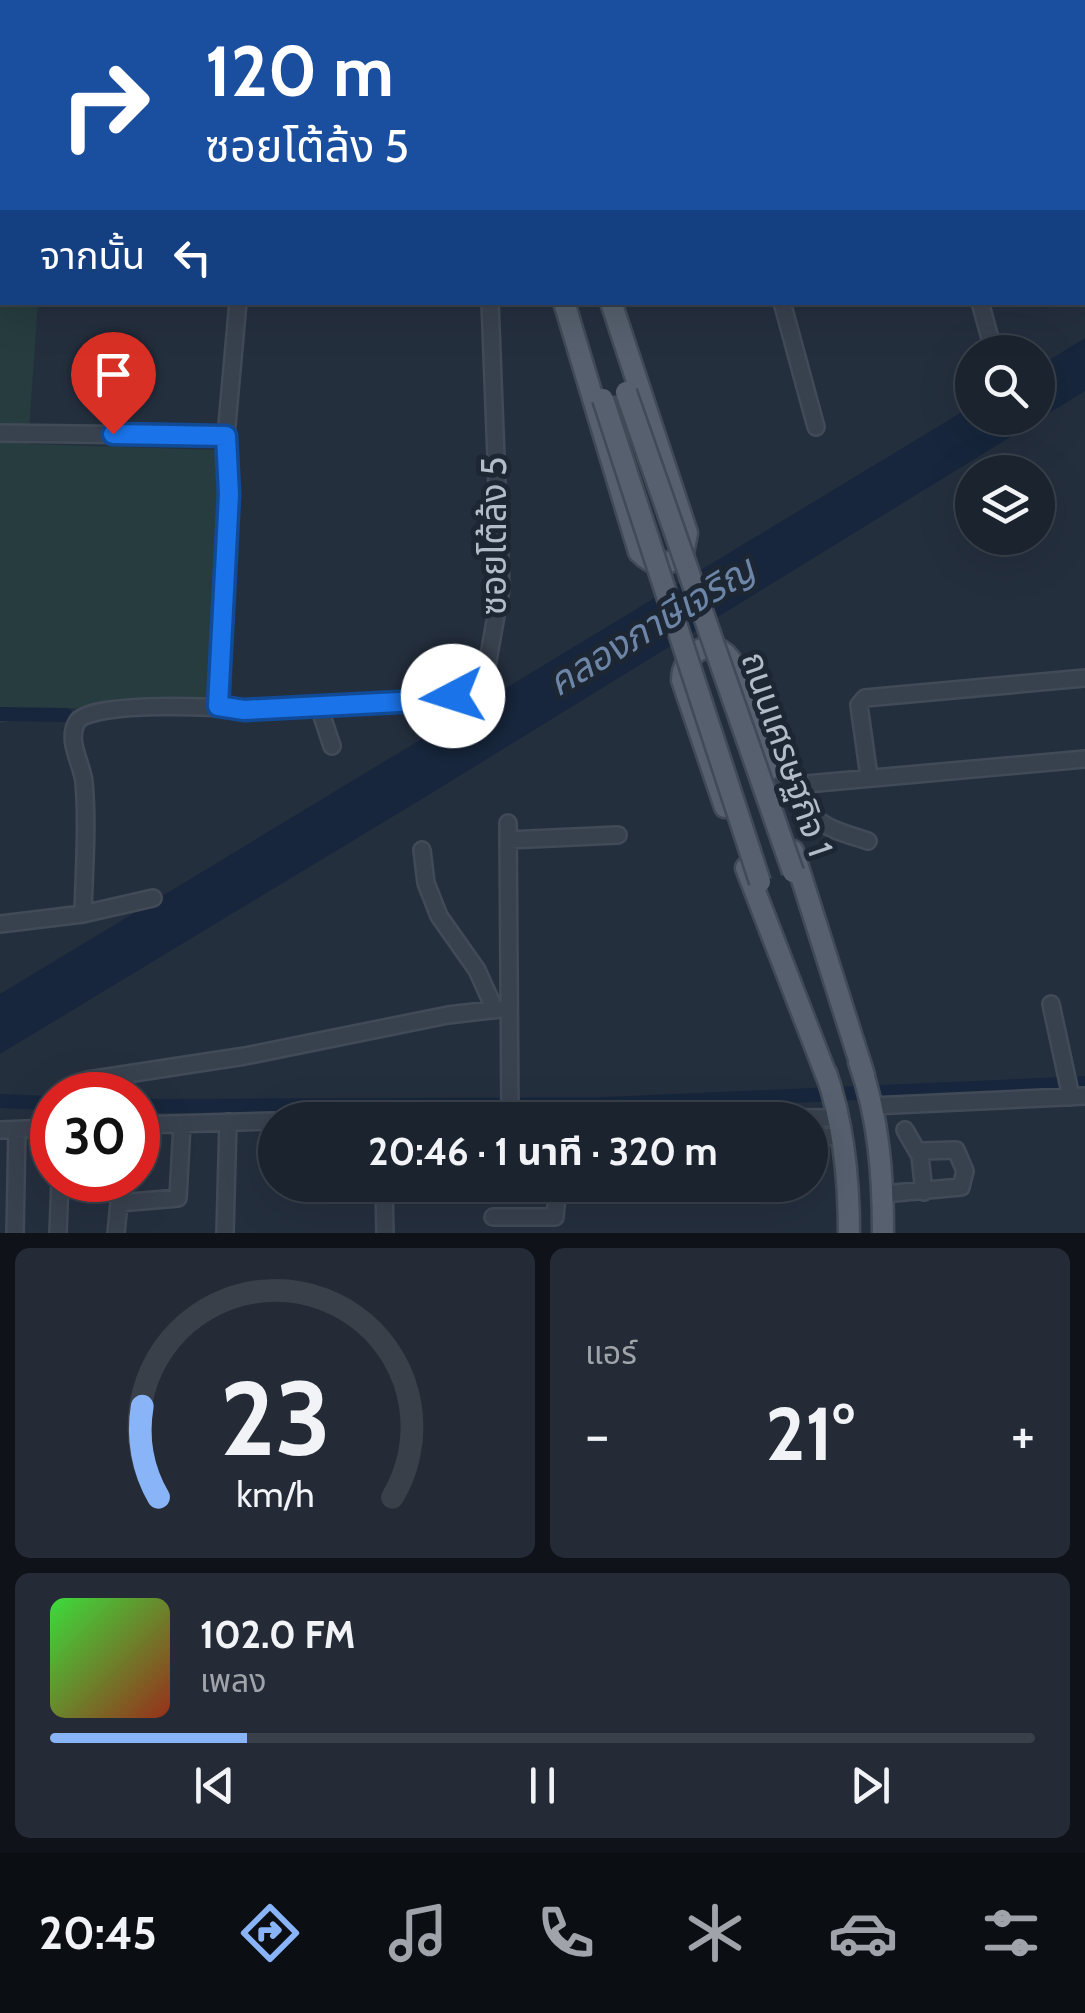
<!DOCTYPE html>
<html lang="th">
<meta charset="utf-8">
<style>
:root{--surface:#1b232e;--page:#242b36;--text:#f1f3f6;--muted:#a0a4aa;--line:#39404a;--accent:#8ab4f8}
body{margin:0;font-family:Cabin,"Noto Sans Thai",sans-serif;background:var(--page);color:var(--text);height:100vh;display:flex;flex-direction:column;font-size:38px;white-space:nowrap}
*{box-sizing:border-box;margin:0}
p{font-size:32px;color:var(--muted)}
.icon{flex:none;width:55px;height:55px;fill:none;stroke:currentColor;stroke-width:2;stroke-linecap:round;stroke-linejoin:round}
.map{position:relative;height:1233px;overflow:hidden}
.details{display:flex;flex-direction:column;gap:15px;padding:15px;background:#0f1319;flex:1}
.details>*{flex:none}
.top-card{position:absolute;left:0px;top:0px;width:1085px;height:305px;box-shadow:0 10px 40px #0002,0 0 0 2px var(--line);background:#1a4fa0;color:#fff;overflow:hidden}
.tools{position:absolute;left:955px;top:335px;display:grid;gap:20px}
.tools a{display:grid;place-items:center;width:100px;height:100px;border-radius:50%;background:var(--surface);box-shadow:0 10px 40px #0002,0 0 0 2px var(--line);font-size:50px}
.speed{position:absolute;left:30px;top:1072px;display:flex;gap:20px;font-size:50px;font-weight:700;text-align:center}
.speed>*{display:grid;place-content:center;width:130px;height:130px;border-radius:50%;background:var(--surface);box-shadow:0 10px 40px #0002,0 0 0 2px var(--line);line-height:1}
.speed .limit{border:15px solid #d22;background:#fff;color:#111}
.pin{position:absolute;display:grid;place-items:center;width:85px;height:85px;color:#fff;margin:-102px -42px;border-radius:50% 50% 50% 0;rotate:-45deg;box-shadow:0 0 10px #0007}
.pin .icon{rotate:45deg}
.me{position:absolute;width:110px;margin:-55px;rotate:265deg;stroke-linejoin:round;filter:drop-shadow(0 0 8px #0008)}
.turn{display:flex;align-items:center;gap:35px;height:210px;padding:0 40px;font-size:45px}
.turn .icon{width:130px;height:130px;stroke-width:2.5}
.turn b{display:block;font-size:70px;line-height:85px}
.then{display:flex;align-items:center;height:95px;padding:0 40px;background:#0003;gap:20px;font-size:38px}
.big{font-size:75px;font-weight:700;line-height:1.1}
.details .widget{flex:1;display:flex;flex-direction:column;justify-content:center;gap:15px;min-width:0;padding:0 35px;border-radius:15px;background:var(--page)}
.details .dial{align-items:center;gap:0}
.dial svg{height:260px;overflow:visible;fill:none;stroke:var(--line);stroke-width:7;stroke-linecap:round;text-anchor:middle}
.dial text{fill:var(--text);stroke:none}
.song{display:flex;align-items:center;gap:30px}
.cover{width:120px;height:120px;border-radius:15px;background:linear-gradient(135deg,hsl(120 70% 55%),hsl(10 70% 35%))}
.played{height:10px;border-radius:5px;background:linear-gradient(90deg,var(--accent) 20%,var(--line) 20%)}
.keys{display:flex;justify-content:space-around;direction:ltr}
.heat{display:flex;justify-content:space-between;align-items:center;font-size:55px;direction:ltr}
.details .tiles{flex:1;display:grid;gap:15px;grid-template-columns:1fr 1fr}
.widget:last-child{grid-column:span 2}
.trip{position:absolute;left:258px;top:1102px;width:570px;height:100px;border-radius:50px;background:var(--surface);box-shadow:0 10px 40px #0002,0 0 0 2px var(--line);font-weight:700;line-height:100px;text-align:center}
.dock{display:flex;height:160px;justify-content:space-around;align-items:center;background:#0b0e12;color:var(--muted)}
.dock .icon{width:70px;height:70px}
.dock .on{color:var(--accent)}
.dock b{font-size:45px;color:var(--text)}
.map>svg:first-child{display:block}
.green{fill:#263c3f}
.water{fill:#17263c}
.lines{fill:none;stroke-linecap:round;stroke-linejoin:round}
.canal{stroke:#17263c;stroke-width:14}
.minor-casing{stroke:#414a57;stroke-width:20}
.major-casing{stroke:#414a57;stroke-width:25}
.minor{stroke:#38414e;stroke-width:15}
.major{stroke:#56606e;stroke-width:20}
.major-bridge-casing{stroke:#414a57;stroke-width:25;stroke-linecap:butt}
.major-bridge{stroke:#56606e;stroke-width:20}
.route-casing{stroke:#114b97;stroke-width:25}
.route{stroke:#1a73e8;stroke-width:18}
.labels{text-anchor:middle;stroke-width:10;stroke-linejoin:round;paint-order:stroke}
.street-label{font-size:35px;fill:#b4bcc9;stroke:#1d2633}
.water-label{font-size:38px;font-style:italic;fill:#6d86a8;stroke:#1d2633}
</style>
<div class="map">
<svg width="1085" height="1233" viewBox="0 0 1085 1233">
<rect width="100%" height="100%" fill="#242f3e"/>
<path class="green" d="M0 177H2V302L38 303 28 444 218 450 213 699 60 709 0 723Z"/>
<path class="water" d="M1085 338V391L430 794 0 1054V994L972 406V418H1038V367Z"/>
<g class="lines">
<path class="canal" d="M0 167H2
M1082 178H1085
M0 714 66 715
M0 1101 52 1103
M138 1106 606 1104 1085 1083"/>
<g class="minor-casing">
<path id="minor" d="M127 0V2
M628 0 683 2
M233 2V0
M749 2V0
M1082 31 1085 16
M1082 189H1085
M782 302 816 427
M980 302 993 349
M0 433 226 436
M318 704 332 746
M218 706 229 494 226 436 238 302
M869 777 859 705 865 698 1085 678
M795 785C812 826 828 828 868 841
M773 787 1085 759
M508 823 510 1116
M508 840 618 835
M422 850 426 883 439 916 477 970 495 1010
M83 914 153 898
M0 924 83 914C84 871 88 826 84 782 82 763 66 741 77 722 89 701 219 706 244 710L438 700 467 689 479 679 487 666 501 588 490 302
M1051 1004 1071 1097
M88 1080 245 1056 448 1015 508 1008
M872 1106 1085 1096
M352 1120 510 1116 839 1118
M138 1125 275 1121
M0 1130 52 1128
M905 1130 920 1156 924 1192
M810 1139 842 1135
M384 1185 385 1233
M883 1194 961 1187 965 1171 956 1150 923 1151 920 1156
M493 1217H555L558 1185
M15 1233 17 1130
M58 1233 60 1180
M116 1233 119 1203 178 1198 182 1124
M225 1233 228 1122"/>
</g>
<g class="major-casing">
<path id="major" d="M549 2 550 0
M574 2V0
M564 302 639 552C653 567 668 568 683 553L687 533 611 302
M725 807 682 680C682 655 710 634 729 658 744 676 759 745 768 771
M793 851 864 1075
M746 868 830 1085
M859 1062C879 1118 883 1175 883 1233
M826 1073C844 1125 849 1178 849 1233"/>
</g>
<use href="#minor" class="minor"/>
<use href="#major" class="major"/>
<g class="major-bridge-casing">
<path id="major-bridge" d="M626 392 793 872
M603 399 760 882"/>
</g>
<use href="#major-bridge" class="major-bridge"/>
</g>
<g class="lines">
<g class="route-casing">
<path id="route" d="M113 434 226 436 229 494 218 706 244 710 438 700 453 696"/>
</g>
<use href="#route" class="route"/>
</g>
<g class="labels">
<g class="street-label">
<text transform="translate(494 536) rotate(-90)" y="12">ซอยโต้ล้ง 5</text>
<text transform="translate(787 754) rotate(71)" y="12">ถนนเศรษฐกิจ 1</text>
</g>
<g class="water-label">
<text transform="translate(651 626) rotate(-31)" y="13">คลองภาษีเจริญ</text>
</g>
</g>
</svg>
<div class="tools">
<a><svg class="icon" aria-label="search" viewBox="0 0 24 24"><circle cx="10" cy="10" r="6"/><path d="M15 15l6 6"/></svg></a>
<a><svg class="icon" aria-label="layers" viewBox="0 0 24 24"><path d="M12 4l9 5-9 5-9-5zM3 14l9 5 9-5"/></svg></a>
</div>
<div class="speed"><div class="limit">30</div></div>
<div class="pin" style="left:113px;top:434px;background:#d93025"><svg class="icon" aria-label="arrive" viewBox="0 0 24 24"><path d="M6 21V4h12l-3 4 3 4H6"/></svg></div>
<svg class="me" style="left:453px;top:696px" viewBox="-20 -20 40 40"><circle r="19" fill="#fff"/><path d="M0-13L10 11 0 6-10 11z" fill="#1a73e8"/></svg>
<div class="trip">20:46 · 1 นาที · 320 m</div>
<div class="top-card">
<div class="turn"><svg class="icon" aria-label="right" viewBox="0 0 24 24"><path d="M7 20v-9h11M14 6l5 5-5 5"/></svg><div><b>120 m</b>ซอยโต้ล้ง 5</div></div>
<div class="then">จากนั้น<svg class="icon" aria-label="left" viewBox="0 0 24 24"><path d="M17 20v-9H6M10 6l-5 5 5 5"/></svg></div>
</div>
</div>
<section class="details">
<div class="tiles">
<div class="widget dial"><svg viewBox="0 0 100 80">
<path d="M14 69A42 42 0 1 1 86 69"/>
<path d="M14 69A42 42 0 0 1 9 41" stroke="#8ab4f8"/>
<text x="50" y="56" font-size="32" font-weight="700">23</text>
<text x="50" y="72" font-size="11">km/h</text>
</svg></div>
<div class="widget"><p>แอร์</p>
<div class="heat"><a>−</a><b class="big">21°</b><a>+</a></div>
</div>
<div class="widget">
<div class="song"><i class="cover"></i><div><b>102.0 FM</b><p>เพลง</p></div></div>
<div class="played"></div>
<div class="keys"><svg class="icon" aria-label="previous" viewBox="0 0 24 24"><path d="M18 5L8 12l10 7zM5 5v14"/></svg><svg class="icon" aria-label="pause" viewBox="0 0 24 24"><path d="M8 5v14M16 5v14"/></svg><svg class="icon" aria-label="next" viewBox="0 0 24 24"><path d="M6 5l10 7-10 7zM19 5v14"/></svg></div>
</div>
</div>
</section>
<nav class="dock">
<b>20:45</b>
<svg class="icon on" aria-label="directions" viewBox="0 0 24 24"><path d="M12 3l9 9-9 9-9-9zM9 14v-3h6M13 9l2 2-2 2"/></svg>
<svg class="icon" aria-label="music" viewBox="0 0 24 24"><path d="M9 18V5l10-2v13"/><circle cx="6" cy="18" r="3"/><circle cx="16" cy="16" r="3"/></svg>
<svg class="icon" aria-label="phone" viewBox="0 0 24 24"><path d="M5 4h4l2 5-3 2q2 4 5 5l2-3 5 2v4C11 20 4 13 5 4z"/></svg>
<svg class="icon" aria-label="climate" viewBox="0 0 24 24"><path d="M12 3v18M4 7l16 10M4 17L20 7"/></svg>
<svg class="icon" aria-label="car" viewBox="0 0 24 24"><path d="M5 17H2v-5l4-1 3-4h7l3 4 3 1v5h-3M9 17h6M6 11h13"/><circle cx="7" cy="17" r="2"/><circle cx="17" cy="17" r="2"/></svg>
<svg class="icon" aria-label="filters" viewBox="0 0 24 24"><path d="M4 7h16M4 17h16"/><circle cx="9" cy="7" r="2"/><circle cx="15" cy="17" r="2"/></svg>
</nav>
